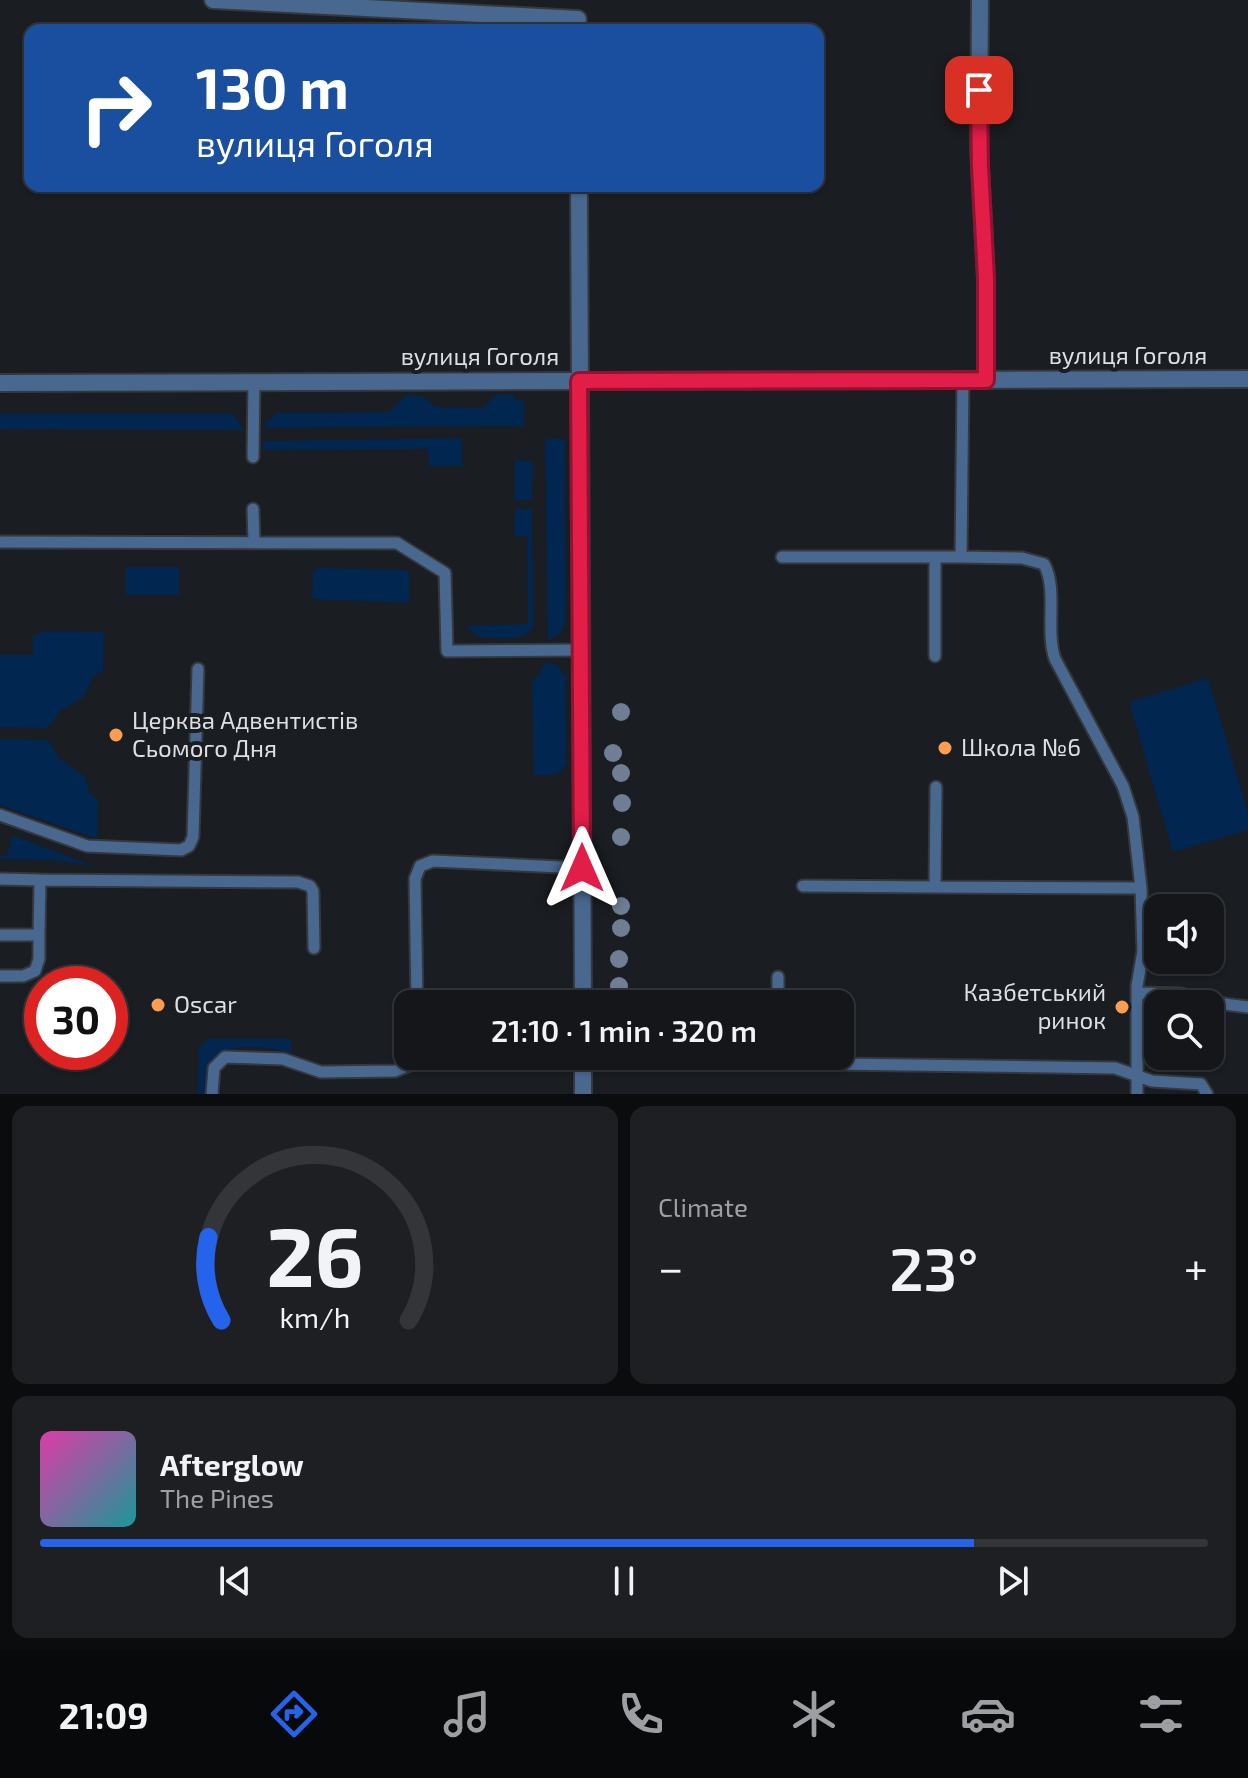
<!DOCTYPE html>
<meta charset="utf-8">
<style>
:root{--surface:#141619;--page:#1d1f22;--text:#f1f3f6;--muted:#9d9fa2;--line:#333538;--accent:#2563eb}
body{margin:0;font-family:"Exo 2",sans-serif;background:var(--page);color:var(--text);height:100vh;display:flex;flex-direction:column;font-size:30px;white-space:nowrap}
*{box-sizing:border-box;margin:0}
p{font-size:26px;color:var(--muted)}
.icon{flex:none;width:44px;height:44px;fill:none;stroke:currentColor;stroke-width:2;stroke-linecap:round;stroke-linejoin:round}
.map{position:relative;height:1094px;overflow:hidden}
.drawer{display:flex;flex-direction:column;gap:12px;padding:12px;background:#0b0c0e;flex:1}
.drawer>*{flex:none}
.hud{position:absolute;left:24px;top:24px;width:800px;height:168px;border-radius:16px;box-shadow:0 2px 6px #0004,0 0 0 2px var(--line);background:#1a4fa0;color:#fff;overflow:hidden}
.buttons{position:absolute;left:1144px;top:894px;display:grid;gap:16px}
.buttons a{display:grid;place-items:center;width:80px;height:80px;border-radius:16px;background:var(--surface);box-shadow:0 2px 6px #0004,0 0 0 2px var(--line);font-size:40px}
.speed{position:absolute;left:24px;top:966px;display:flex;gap:16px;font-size:40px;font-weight:700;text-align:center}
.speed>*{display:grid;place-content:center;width:104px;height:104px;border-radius:50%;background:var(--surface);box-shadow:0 2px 6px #0004,0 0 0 2px var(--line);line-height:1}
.speed .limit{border:12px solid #d22;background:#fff;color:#111}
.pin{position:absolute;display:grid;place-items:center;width:68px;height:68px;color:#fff;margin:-34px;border-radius:16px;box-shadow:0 4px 12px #0006}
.me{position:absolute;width:88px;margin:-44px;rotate:0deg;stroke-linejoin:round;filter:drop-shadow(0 0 6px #0008)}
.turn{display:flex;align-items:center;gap:28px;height:168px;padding:0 40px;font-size:36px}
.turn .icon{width:104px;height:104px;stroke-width:2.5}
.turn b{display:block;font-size:56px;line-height:68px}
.big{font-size:60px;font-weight:600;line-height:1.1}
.drawer .widget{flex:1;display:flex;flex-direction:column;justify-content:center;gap:12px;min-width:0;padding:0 28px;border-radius:16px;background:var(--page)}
.drawer .dial{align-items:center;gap:0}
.dial svg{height:208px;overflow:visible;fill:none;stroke:var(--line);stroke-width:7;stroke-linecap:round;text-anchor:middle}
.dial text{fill:var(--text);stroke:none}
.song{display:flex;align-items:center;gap:24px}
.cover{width:96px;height:96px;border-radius:12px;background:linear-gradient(135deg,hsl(320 70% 55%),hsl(180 70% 35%))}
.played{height:8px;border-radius:4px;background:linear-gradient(90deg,var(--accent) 80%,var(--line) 80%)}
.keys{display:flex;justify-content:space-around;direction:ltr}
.heat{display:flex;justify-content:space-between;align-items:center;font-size:44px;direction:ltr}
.drawer .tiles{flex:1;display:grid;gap:12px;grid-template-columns:1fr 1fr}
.widget:last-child{grid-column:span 2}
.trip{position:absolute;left:394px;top:990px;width:460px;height:80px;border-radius:16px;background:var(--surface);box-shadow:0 2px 6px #0004,0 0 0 2px var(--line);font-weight:600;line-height:80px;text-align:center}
.tabs{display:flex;height:128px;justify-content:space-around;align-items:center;background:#08090a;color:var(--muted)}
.tabs .icon{width:56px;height:56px}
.tabs .current{color:var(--accent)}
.tabs b{font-size:36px;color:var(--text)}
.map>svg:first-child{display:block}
.green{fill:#012650}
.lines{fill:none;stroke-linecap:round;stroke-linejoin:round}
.service-casing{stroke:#35383c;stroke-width:15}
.minor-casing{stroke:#35383c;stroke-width:20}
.service{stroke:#496890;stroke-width:11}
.minor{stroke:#496890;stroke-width:16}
.tree{fill:#6f7e93}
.route-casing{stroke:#92132f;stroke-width:20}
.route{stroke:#e11d48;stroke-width:14}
.poi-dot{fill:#fb9e51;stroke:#1a1d21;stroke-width:3}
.labels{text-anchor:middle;stroke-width:8;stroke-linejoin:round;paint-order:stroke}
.street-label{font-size:24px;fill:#dddfe2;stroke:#1a1d21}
.poi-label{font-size:24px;fill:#dddfe2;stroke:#1a1d21;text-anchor:start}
</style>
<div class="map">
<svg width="1248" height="1094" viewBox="0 0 1248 1094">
<rect width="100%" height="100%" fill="#1a1d21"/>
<path class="green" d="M512 394 517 401 524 400V426L264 428 268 420 277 413 389 412 406 395 423 396 436 407 483 408 496 395Z
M0 414H233L244 430 0 429Z
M462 438V466H429L428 449 263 450V441Z
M545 439H565L566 620 561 633 548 640Z
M515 459 533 462 532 500 515 501Z
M515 509H532L533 626C525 644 495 637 478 637L466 626 528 624 527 536H514Z
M126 567H179V595H126Z
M318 568 405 570 410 573 409 603 312 599 313 572Z
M40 631 104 632 103 671 93 676 84 697 61 710 48 728 0 727V655H33V635H39Z
M544 663 556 664 566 677V764C559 778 548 775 534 775L532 681 539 675Z
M1208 678 1248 813V830L1173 852 1129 702Z
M0 739 48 740 61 760 85 776 90 793 98 800 97 839 0 805Z
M15 836 96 867 56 860 0 859V856L7 855 12 837Z
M207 1039H291V1054C278 1046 235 1044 221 1052 215 1055 211 1061 207 1066L204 1094H198L199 1048Z"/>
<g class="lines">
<g class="service-casing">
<path id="service" d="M963 380 961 557 1022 558 1044 564C1058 589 1045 630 1055 659L1123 786 1133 817 1141 888 1143 951 1137 986V1094
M253 457 254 382
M253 509 254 541
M0 542 397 543 445 573 447 651 581 650
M782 557H961
M935 557V656
M936 787 935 887 1141 888
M0 815 87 846 181 850 189 846 193 837 198 669
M0 879 40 880
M803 886 935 887
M0 935H39L40 880 298 882 310 886 313 891 314 948
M0 976H23L35 971 39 959V935
M778 977V1004
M1137 993 1181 994 1224 1004 1248 1007
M417 1004 415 879 420 866 433 861 582 868
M812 1056 819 1061 835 1064 1115 1068 1152 1081 1201 1084 1207 1094
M212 1094 214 1068 225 1057 283 1059 321 1072 395 1071 412 1064 416 1056"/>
</g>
<g class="minor-casing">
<path id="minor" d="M213 0 578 19
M980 0 979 147 986 278V380
M579 186 583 1004
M0 383 1248 379
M583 1094V1056"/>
</g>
<use href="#service" class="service"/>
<use href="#minor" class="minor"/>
</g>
<g class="tree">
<circle cx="621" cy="712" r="9"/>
<circle cx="613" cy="753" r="9"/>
<circle cx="621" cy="773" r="9"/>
<circle cx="622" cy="803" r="9"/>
<circle cx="621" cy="837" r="9"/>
<circle cx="621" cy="906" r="9"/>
<circle cx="621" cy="928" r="9"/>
<circle cx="619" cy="959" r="9"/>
<circle cx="619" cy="986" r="9"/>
</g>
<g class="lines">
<g class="route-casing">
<path id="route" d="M582 868 579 381 986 380V278L980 167 979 90"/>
</g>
<use href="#route" class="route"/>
</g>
<g class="poi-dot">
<circle cx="116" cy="735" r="8"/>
<circle cx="945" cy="748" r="8"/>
<circle cx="158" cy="1005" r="8"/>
<circle cx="1122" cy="1007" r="8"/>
</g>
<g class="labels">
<g class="street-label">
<text x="1128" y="364">вулиця Гоголя</text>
<text x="480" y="365">вулиця Гоголя</text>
</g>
<g class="poi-label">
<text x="132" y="729">Церква Адвентистів<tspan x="132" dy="28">Сьомого Дня</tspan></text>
<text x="961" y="756">Школа №6</text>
<text x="1106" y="1001" text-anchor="end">Казбетський<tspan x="1106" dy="28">ринок</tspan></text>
<text x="174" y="1013">Oscar</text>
</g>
</g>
</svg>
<div class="buttons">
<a><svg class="icon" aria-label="sound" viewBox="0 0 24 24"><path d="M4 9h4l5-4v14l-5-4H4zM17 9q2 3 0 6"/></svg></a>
<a><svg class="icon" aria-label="search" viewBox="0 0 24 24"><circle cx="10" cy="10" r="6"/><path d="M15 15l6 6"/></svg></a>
</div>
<div class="speed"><div class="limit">30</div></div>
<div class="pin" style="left:979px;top:90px;background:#d93025"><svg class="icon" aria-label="arrive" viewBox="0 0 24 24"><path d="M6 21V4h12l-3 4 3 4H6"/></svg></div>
<svg class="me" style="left:582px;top:868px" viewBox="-20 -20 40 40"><path d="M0-17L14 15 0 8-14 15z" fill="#e11d48" stroke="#fff" stroke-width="4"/></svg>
<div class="trip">21:10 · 1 min · 320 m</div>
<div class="hud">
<div class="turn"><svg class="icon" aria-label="right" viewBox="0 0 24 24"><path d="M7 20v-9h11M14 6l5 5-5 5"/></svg><div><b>130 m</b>вулиця Гоголя</div></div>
</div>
</div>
<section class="drawer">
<div class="tiles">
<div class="widget dial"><svg viewBox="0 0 100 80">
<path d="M14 69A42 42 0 1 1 86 69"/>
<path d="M14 69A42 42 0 0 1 9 37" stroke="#2563eb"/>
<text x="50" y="56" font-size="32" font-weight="700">26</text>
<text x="50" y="72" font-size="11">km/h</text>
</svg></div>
<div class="widget"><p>Climate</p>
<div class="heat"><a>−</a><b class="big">23°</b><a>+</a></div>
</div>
<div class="widget">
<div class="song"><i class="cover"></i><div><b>Afterglow</b><p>The Pines</p></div></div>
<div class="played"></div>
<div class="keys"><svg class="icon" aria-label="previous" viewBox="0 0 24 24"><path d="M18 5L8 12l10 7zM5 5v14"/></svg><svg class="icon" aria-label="pause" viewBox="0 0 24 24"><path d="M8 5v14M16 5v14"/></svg><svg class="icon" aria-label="next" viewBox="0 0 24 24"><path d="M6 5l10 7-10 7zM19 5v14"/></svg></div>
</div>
</div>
</section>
<nav class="tabs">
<b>21:09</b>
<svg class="icon current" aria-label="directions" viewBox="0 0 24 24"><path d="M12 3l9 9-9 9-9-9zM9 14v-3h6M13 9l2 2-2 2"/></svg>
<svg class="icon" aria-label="music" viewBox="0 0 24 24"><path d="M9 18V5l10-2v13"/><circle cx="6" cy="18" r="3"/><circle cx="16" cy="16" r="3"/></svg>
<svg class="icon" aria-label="phone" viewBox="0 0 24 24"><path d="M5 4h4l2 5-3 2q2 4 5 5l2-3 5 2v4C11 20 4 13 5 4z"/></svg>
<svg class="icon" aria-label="climate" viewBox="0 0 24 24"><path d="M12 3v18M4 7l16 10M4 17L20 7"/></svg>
<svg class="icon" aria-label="car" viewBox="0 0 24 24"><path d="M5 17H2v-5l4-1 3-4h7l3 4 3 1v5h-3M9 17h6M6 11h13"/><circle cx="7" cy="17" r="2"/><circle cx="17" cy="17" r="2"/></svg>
<svg class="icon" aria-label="filters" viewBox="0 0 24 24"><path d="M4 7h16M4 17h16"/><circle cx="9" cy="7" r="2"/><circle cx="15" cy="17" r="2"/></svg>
</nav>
